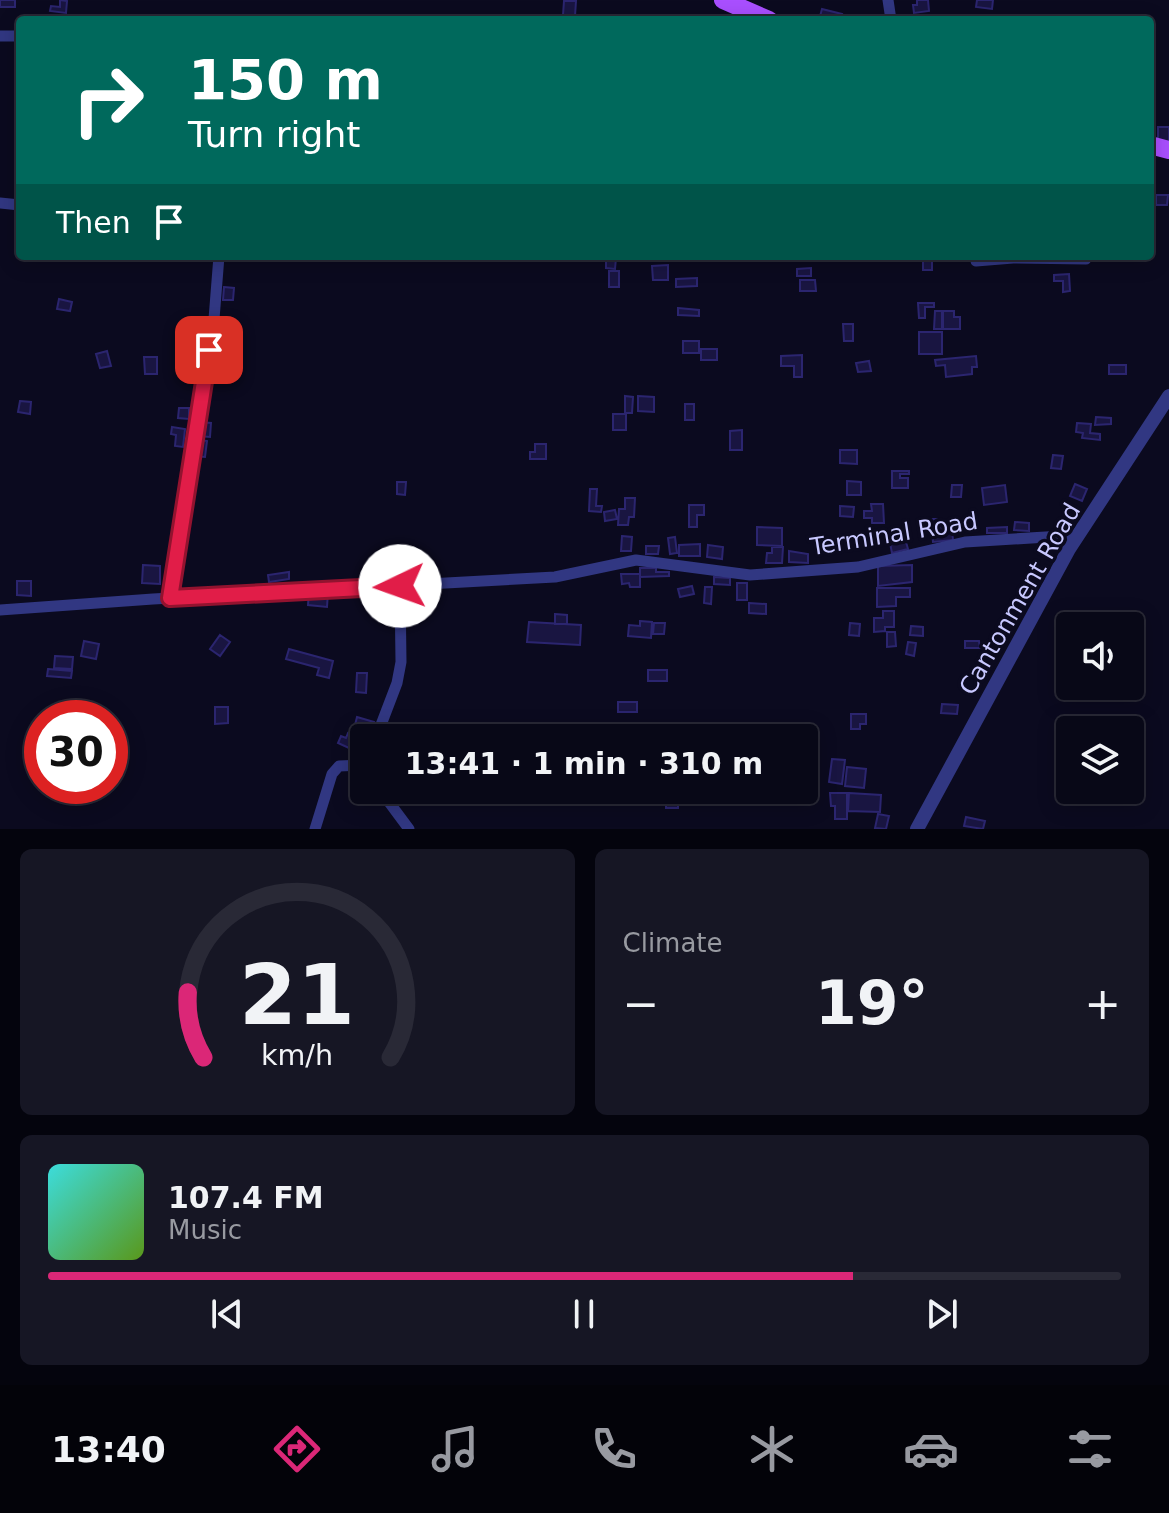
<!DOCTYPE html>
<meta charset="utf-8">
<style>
:root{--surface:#080817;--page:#161624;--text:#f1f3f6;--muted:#989aa1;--line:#292936;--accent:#db2777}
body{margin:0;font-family:"DejaVu Sans",sans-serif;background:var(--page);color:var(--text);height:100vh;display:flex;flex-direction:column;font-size:30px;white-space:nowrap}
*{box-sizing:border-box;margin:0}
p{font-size:26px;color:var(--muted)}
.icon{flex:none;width:44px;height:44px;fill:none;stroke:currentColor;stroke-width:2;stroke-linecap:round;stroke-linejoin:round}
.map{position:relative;height:829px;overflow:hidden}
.sheet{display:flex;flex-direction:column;gap:20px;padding:20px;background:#04040d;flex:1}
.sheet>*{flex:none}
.banner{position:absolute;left:16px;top:16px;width:1138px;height:244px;border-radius:8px;box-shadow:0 4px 20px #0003,0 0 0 2px var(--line);background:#00695c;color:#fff;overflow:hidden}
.tools{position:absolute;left:1056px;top:612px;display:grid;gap:16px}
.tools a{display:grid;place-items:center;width:88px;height:88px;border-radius:8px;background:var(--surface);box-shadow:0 4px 20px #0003,0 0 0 2px var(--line);font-size:40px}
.speed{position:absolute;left:24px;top:700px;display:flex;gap:16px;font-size:40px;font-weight:700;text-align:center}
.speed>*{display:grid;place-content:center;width:104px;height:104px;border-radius:50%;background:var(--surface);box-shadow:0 4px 20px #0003,0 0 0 2px var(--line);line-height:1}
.speed .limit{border:12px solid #d22;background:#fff;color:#111}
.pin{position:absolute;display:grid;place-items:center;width:68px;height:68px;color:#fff;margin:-34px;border-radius:16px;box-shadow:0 4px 12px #0006}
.me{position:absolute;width:88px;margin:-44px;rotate:267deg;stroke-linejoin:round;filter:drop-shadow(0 0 6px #0008)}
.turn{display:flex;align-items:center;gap:28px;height:168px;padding:0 40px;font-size:36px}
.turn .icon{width:104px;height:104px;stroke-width:2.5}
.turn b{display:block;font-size:56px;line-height:68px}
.then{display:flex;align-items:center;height:76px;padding:0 40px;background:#0003;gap:16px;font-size:30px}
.big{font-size:60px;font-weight:700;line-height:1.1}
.sheet .card{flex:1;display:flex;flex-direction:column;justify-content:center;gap:12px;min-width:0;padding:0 28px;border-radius:12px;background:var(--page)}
.sheet .dial{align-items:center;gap:0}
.dial svg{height:208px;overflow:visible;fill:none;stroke:var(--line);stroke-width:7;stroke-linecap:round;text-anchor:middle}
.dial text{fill:var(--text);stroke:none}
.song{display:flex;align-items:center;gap:24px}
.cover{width:96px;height:96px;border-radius:12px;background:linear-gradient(135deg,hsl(180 70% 55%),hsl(90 70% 35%))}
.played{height:8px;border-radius:4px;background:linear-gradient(90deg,var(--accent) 75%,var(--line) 75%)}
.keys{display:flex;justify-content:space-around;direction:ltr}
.heat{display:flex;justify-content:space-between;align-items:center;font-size:44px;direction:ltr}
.sheet .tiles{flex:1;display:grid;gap:20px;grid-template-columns:1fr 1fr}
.card:last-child{grid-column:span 2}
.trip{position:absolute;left:350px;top:724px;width:468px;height:80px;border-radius:8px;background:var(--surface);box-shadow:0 4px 20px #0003,0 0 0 2px var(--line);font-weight:700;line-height:80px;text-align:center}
.tab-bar{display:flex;height:128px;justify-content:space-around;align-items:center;background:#030309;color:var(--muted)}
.tab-bar .icon{width:56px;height:56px}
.tab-bar .current{color:var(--accent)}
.tab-bar b{font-size:36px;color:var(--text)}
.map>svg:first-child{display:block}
.building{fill:#191541;stroke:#2b256f;stroke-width:2}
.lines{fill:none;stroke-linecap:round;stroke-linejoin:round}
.minor{stroke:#313782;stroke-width:11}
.tertiary{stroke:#313782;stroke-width:14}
.primary{stroke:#a94fff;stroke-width:18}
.route-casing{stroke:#92132f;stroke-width:20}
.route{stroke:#e11d48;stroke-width:14}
.labels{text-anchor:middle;stroke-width:7;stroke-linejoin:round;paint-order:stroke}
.street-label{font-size:24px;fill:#c8c8ff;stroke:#0b0a1f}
</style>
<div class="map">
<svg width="1169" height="829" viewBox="0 0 1169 829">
<rect width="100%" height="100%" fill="#0b0a1f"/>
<path class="building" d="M0 0H15V7H0Z
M60 0 67 1 66 13 50 11 51 6 60 7Z
M917 0H928L929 11 914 13 913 5H917Z
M977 0H993L992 9 976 7Z
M564 1H576L575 16 563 15Z
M822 9 842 14 840 20H819Z
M1158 127H1169V146H1158Z
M1156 195H1168L1167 205H1156Z
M1113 256H1141V260H1113Z
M606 258H616L615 269 606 268Z
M923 258H932V270H923Z
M668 265V280H653L652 266Z
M811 268V276H797V269Z
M609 271H619V287H609Z
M1069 274 1070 291 1063 292V281H1054V275Z
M697 278V286L676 287V279Z
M800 280H815L816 291H800Z
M224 287 234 288 233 300H223Z
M59 299 72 302 70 311 57 309Z
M918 303H934V307H925V318H919Z
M678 308 699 310V316L678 315Z
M935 311H942V329H934Z
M943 311H954V317H960V329H943Z
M843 324H853V341H844Z
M919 332H942V354H919Z
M683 341H699V353H683Z
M701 349H717V360H701Z
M107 351 111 366 100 368 96 354Z
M802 355V377H794V366H781V356Z
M976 356 977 367H972V374L946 377 945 365 936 366 935 360Z
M144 357H157V374H145Z
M869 361 871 371 858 372 856 363Z
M1109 365H1126V374H1109Z
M625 396 633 397 632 413H625Z
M638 396 654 397V412L638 411Z
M20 401 31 402 30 414 18 412Z
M685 404H694V420H685Z
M179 408H189V419L178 418Z
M613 414H626V430H613Z
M1096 417 1111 418V424L1095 425Z
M199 422 211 423 210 437 198 436Z
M1077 423 1091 424 1090 433 1100 434V440L1082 438 1083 433 1076 432Z
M172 427 185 429 183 447 175 446 176 435 171 434Z
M742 430V450H730V431Z
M196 439 207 441 205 457 194 456Z
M535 444H546V459H530V452H535Z
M840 450H857V464L840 463Z
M1053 455 1063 456 1061 469 1051 468Z
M892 471H909V474H900V478H908V488H892Z
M847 481 861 482V495H847Z
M397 482H406L405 495 397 494Z
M1075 484 1087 489 1082 501 1070 496Z
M952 485H962L961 497H951Z
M1005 485 1007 502 984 505 982 488Z
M590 489H597L596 506H602L601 512 589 511Z
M625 498H635L634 517H629L628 525H618L619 509H625Z
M871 504H883L884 523H872V518H864V511H872Z
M689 505H704V515H697V527H689Z
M840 506 854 507 853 517 840 516Z
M615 510 617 519 605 521 604 512Z
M931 519H940L941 530 952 529 953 540 933 542Z
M1015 522 1029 523V531L1014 530Z
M757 527 782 528V546L757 545Z
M1007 527V533H987V528Z
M904 535 908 549 892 553 889 538Z
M622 536 632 537 631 551H621Z
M675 537 677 553 670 554 668 538Z
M700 544V556H679V545Z
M708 545 723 547 722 559 707 557Z
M646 546H659L658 554H646Z
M772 547H783L782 563H766L767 553H772Z
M789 551 808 554V563L789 562Z
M143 565 160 566V584L142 583Z
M912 565V582L878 586V566Z
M640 568H656V572H669V576L640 577Z
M289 572V579L269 582 268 575Z
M621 574H640V587H630L629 583 622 584Z
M714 577 730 578V585L714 584Z
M17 581H31V596L17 595Z
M737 583H747V600H737Z
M692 586 694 594 680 597 678 589Z
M393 587V599L372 600V588Z
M705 587H712L711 604 704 603Z
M877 588H910V597H896V606L877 607Z
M309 591 328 592 327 607 308 605Z
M749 603 766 604V614L749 613Z
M883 611H894V627H885V631L874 632V618H883Z
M555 614 567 615V624H555Z
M640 621 652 622 651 638 628 636 629 625 640 626Z
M529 622 581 625 580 645 527 642Z
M654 623H665L664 634H653Z
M850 623 860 624 859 636 849 635Z
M911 626 923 627V636L910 635Z
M887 632H895L896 646 887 647Z
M220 635 230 642 220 656 210 649Z
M84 641 99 644 96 659 81 656Z
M965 641H979L980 648H965Z
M908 642 916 643 914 656 906 654Z
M289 649 333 661 329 678 317 675 319 668 286 659Z
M55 656 73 657 72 669 54 668Z
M48 669 72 671 71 678 47 676Z
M648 670H667V681H648Z
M357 673H367L366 693 356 692Z
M618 702H637V712H618Z
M942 704 958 705 957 714 941 713Z
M215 707H228V723L215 724Z
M851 714H866V724H860V729H851Z
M357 717 374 722 370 738 353 733Z
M348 733 364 740 360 753 338 743 341 736 346 738Z
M832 759 845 760 842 784 829 782Z
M847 767 866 769 864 788 845 786Z
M433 790H445V801H433Z
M830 793H847V819H835V806H831Z
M849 793 881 795 880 812 848 811Z
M666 794H678V808H666Z
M878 814 889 816 886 829 875 828Z
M966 817 985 821 983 829 964 826Z"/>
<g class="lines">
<path class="minor" d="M888 0 891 20
M0 36H20
M0 203 20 205
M976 261 1013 258 1086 259
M170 598 214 319 219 256
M0 610 153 599 555 577 636 560 750 575 858 567 965 542 1079 535
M376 738 397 683 401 662 400 586
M380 790 409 829
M315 829 332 774 339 766 363 765 364 763"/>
<path class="tertiary" d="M917 829 1069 549 1169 396"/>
<path class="primary" d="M723 0 769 20
M1150 145 1169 150"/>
</g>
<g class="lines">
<g class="route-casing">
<path id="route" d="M209 350 170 598 400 586"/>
</g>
<use href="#route" class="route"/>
</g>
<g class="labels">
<g class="street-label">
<text transform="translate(894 534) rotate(-9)" y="8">Terminal Road</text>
<text transform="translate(1020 599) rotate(-60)" y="8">Cantonment Road</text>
</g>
</g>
</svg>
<div class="tools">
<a><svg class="icon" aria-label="sound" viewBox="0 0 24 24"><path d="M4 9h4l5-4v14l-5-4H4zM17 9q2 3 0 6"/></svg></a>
<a><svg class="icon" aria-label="layers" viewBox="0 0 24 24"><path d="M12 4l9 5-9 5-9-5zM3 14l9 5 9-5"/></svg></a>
</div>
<div class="speed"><div class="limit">30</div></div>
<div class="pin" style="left:209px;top:350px;background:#d93025"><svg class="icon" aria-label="arrive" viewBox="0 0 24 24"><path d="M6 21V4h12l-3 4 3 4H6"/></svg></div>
<svg class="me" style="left:400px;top:586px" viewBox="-20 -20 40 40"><circle r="19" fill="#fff"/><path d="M0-13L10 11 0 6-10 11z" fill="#e11d48"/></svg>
<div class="trip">13:41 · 1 min · 310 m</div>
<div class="banner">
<div class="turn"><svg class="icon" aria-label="right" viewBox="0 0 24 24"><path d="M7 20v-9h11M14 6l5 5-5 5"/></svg><div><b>150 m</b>Turn right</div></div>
<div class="then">Then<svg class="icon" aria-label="arrive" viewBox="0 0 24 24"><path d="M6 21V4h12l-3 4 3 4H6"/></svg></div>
</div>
</div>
<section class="sheet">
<div class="tiles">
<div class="card dial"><svg viewBox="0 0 100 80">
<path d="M14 69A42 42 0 1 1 86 69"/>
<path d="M14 69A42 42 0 0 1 8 44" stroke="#db2777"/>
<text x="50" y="56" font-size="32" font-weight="700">21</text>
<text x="50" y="72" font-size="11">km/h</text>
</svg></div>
<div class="card"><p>Climate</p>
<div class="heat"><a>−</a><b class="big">19°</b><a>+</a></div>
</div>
<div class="card">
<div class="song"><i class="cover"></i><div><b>107.4 FM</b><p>Music</p></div></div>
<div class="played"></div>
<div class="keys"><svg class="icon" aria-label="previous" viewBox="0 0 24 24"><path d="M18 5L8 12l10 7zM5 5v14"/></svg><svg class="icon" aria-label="pause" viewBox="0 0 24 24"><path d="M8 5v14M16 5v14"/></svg><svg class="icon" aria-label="next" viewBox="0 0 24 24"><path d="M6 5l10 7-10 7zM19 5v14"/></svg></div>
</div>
</div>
</section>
<nav class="tab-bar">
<b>13:40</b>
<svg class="icon current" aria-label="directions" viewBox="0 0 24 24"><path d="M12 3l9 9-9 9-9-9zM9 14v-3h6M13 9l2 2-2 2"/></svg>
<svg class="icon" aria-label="music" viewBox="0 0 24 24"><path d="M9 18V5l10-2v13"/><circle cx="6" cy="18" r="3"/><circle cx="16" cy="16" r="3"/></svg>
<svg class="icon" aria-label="phone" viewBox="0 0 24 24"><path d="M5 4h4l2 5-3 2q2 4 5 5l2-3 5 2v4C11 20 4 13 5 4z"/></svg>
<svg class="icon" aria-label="climate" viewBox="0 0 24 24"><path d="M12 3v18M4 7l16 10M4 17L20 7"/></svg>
<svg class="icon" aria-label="car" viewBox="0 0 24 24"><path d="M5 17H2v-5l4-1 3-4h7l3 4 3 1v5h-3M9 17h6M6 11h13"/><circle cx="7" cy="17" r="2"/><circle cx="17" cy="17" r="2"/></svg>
<svg class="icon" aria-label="filters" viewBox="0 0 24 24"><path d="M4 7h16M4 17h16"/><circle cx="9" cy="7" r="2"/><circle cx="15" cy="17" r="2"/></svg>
</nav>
